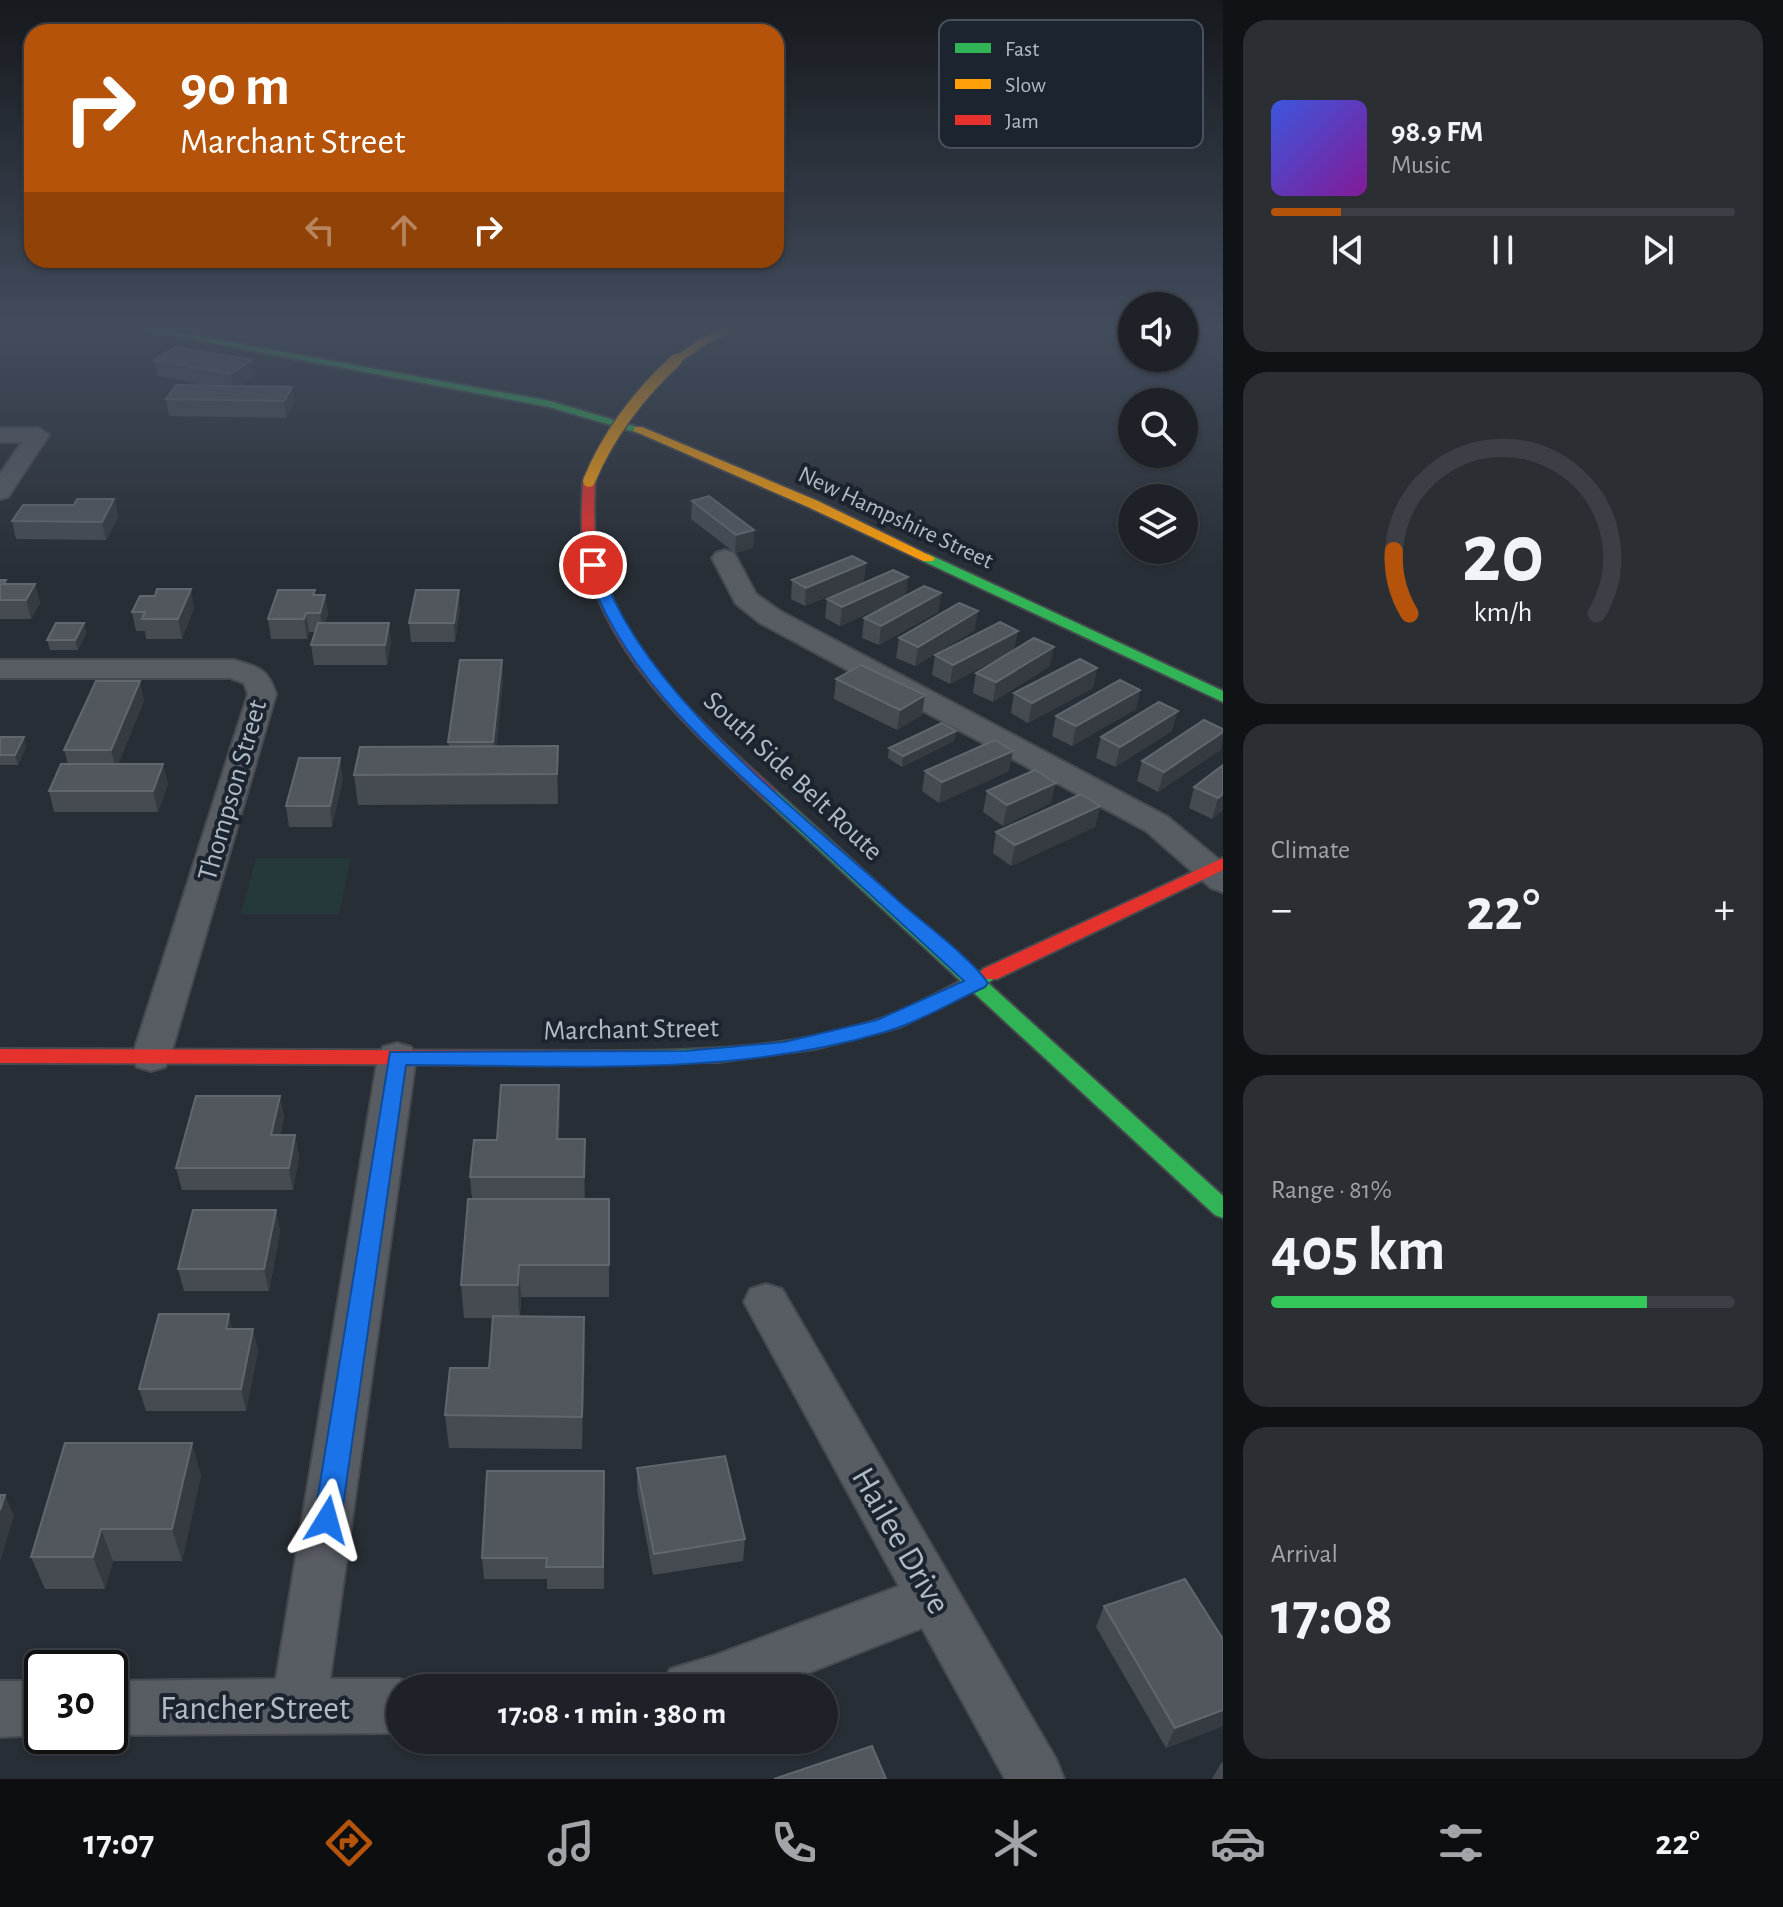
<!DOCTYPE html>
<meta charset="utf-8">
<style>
:root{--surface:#1e2228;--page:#2b2f34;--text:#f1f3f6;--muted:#a1a4a8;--line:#3c3f45;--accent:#b45309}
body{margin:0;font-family:"Alegreya Sans",sans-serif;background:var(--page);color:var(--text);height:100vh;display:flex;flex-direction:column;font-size:30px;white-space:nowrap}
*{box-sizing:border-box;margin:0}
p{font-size:26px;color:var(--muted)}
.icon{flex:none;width:44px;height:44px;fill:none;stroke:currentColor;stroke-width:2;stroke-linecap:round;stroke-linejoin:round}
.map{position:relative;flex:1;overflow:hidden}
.panel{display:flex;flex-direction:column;gap:20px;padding:20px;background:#101316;width:560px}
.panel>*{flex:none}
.guide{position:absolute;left:24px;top:24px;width:760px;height:244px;border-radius:24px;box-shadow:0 2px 6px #0004,0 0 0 2px var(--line);background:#b45309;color:#fff;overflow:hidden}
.controls{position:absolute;left:1118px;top:292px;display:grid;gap:16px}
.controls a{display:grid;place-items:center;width:80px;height:80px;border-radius:50%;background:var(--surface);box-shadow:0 2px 6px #0004,0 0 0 2px var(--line);font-size:40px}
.speed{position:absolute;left:24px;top:1650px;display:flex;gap:16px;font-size:40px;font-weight:700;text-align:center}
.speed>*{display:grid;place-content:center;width:104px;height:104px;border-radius:50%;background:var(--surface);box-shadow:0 2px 6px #0004,0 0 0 2px var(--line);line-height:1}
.speed .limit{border:4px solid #111;border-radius:12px;background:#fff;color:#111}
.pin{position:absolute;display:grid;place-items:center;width:68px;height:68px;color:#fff;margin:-34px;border:4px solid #fff;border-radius:50%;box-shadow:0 2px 8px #0007}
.me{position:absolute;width:88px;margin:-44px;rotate:8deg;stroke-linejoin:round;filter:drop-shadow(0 0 6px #0008)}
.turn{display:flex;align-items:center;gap:28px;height:168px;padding:0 24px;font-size:36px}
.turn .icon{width:104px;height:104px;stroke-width:2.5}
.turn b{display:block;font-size:56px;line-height:68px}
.lanes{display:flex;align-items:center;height:76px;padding:0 24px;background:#0003;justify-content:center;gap:40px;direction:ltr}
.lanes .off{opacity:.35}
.big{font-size:60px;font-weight:600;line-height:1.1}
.panel .card{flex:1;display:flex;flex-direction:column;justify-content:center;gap:12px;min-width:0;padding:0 28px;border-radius:24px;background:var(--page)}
.panel .dial{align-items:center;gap:0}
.dial svg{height:208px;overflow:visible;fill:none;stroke:var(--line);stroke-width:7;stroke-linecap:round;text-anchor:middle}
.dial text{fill:var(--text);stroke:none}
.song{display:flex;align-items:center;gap:24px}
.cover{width:96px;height:96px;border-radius:12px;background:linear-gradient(135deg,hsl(230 70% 55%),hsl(290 70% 35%))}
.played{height:8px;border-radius:4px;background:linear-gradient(90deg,var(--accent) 15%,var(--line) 15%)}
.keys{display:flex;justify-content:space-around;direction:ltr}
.heat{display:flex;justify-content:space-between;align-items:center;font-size:44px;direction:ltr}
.charge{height:12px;border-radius:6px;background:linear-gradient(90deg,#34c759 81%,var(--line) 0)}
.trip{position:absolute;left:386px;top:1674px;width:452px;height:80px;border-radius:40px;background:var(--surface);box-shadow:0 2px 6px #0004,0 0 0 2px var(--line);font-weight:600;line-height:80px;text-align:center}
.tabs{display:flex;height:128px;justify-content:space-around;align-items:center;background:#0c0e10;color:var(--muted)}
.tabs .icon{width:56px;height:56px}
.tabs .selected{color:var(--accent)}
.tabs b{font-size:36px;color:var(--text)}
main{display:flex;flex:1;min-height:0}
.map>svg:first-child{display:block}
.green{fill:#25383a}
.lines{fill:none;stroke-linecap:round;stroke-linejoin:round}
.street-casing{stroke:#464a50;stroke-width:4}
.fast-casing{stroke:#464a50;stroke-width:4}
.slow-casing{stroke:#464a50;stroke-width:4}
.jam-casing{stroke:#464a50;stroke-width:4}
.street{fill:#585c63;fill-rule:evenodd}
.fast{fill:#30b455;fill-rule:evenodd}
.slow{fill:#ff9f0a;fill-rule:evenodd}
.jam{fill:#e5322d;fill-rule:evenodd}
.slow-bridge-casing{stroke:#464a50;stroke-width:15;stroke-linecap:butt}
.slow-bridge{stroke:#ff9f0a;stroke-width:12}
.wall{fill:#454b51}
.shaded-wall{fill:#353b40}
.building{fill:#51575d;stroke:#60676e;stroke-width:2}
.route{fill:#1a73e8;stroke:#114b97;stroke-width:2}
.labels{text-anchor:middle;stroke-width:8;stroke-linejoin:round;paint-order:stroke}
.far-street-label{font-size:24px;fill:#b1bbc6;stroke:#1c252f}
.street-label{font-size:28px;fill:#b1bbc6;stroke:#1c252f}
.near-street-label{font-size:34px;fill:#b1bbc6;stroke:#1c252f}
.key{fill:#1c252f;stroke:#49525c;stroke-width:2}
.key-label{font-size:22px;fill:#b1bbc6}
</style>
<main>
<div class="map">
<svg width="1223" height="1779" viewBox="0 0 1223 1779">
<rect width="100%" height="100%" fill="#282e35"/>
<path class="green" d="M256 858H351L339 914H241Z"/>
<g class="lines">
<g class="street-casing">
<path id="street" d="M0 428H38L49 435 8 497 0 499V474L22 442H0Z
M725 550 734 553 756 594 780 611 1168 817 1223 863V892L1211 888 1146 831 760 623 736 604 712 558 716 553Z
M0 660H234C259 667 268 669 276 694L170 1057 165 1067 151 1071 137 1067 132 1057 248 694 244 683 230 678H0Z
M397 1043 411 1047 416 1057 330 1679H400L420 1688H400V1733L110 1735V1681L276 1679 378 1057 383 1047Z
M766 1284 782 1289 1056 1759 1064 1779H1005L922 1628 770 1688H662L670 1669 713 1656 899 1586 744 1302 750 1289Z
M0 1681H42V1735L0 1737Z"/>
</g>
<g class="fast-casing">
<path id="fast" d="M111 324H132L550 401 644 429 638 433 549 407Z
M928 554 1223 691V702L923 561 921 558Z
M770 790 776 791 976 973 990 968 997 969 1000 974 988 983 1223 1196V1218L1215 1215 972 991 900 1027 815 1049 718 1062 613 1063 610 1058 613 1053 620 1051C705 1050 796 1048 877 1020 907 1010 934 995 961 981L764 799 762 795 764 791Z"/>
</g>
<g class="slow-casing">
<path id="slow" d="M733 324H746L708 343 680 362 671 360 700 339Z
M634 427H642L818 501 935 558 933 561H923L808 507 634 431Z"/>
</g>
<g class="jam-casing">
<path id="jam" d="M589 477 595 481C594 506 593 530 598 554 619 653 706 727 776 791L778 795 776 799H764C693 732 605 655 585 555 580 530 582 506 583 481Z
M1223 858V870L997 979H983L980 974 983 969Z
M0 1049 620 1051 627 1053 630 1058 627 1063 620 1065 0 1063Z"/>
</g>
<use href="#street" class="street"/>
<use href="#fast" class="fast"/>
<use href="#slow" class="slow"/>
<use href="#jam" class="jam"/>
<g class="slow-bridge-casing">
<path id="slow-bridge" d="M589 481C609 433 638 395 676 360"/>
</g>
<use href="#slow-bridge" class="slow-bridge"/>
</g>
<path class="wall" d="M154 360H252L254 377 240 386 294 403 286 418 169 416 166 399 205 385 157 376Z
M114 499 118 517 106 540 16 539 12 521 74 505Z
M692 501 754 530 753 548 735 553 691 519Z
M0 580H6L7 584H35L40 603 31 619H0Z
M792 580 864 582 805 606 791 599Z
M315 590V595H325L328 614 325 623 391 642 387 665H314L311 645 315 632H309L307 639H271L268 619Z
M941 593 938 612 879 645 862 638 864 618 898 600 840 626 825 618 827 599Z
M194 608 182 639H146L145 631H136L132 612Z
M460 608 455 642H411L409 623Z
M84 623 86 633 78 650H50L47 640Z
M975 630 915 666 896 658 899 638Z
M1014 650 950 684 932 675 935 655Z
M502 660 503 680 496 746H558V804L358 805 354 775 449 746 448 742Z
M1050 666 993 702 973 693 976 673Z
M1097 668 1093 688 1028 723 1011 713 1014 693Z
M836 679 922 715 897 730 834 699Z
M1140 690 1136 709 1072 746 1052 736 1056 716Z
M144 701 118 764 168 784 158 812H54L49 791 68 764 64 750Z
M1223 729V739L1220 750 1158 792 1137 781 1142 761Z
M956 731 954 741 902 767 888 758 889 748Z
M1172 731 1115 767 1096 758 1101 737Z
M0 737 26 747 18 765H0Z
M1223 765V810L1212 819 1189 808 1194 787Z
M925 771H1009L939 803 922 791Z
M343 778 332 827H289L286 806Z
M987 791 1051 803 1003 826 983 812Z
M1100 806 1095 827 1011 866 993 853 996 832Z
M559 1085V1139H585V1199H609V1297H521L520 1316 585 1350 582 1449 449 1448 445 1415 489 1368 493 1318H464L461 1285 472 1199 470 1177 497 1140Z
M280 1096 284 1118 280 1135H295L299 1157 293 1190H182L176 1168Z
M276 1210 280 1232 269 1291H184L178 1269Z
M253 1329 258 1351 246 1411H146L139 1389Z
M637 1468 745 1539 743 1561 653 1575 637 1490Z
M604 1471V1589H547V1579H484L482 1558Z
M201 1475 182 1561H113L105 1589H45L31 1557Z
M1104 1606 1223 1639V1726L1166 1748 1096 1627Z
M1223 1762V1779H1212L1221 1763Z"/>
<path class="shaded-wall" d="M252 360 254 377 233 390 230 374Z
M292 387 294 403 286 418 284 401Z
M114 499 118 517 106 540 102 522Z
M754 530 753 548 735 553 736 535Z
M866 563 864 582 805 606 806 588Z
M908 577 906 596 840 626 842 607Z
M35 584 40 603 31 619 26 600Z
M191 589 194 608 182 639 178 619Z
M459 590 460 608 455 642 454 623Z
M941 593 938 612 879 645 881 626Z
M325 595 328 614 323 632 320 613Z
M978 611 975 630 915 666 918 647Z
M306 613 309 632 307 639 304 619Z
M84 623 86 633 78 650 75 640Z
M389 623 391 642 387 665 385 645Z
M1018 631 1014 650 950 684 953 665Z
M1054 647 1050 666 993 702 996 682Z
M502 660 503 680 495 763 493 742Z
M1097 668 1093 688 1028 723 1032 703Z
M140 681 144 701 116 770 111 750Z
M1140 690 1136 709 1072 746 1076 726Z
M925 695 922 715 897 730 900 710Z
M1178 711 1172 731 1115 767 1120 747Z
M956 731 954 741 902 767 903 756Z
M1223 732V739L1220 750 1158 792 1164 772Z
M24 737 26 747 18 765 15 755Z
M558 746V804L557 774Z
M1013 751 1009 771 939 803 942 782Z
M340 758 343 778 332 827 330 806Z
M163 764 168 784 158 812 153 791Z
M1056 783 1051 803 1003 826 1007 805Z
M1223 794V810L1212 819 1218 798Z
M1100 806 1095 827 1011 866 1015 845Z
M559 1085 560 1118 558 1171 557 1139Z
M280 1096 284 1118 276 1157 271 1135Z
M295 1135 299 1157 293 1190 289 1168Z
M585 1139V1210L584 1177Z
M276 1210 280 1232 269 1291 264 1269Z
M519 1265 521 1297 519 1318 518 1285Z
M229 1314 234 1337 226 1329Z
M584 1317 585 1350 582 1449V1417Z
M253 1329 258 1351 246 1411 241 1389Z
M192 1443 201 1475 182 1561 172 1529Z
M5 1495 14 1516 0 1562V1510Z
M101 1529 113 1561 105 1589 93 1557Z
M1223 1710V1726L1166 1748 1175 1728Z"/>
<path class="building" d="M176 347 252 360 230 374 154 360Z
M176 385 292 387 284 401 166 399Z
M709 496 754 530 736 535 692 501Z
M77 499H114L102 522 12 521 23 505H74Z
M852 556 866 563 806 588 792 580Z
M893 570 908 577 842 607 827 599Z
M0 580H6L3 584H35L26 600H0Z
M924 586 941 593 881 626 864 618Z
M157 589H191L178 619H142L145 612H132L140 596H155Z
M278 590H315L313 595H325L320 613H306L304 619H268Z
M416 590H459L454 623H409Z
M959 603 978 611 918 647 899 638Z
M1000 622 1018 631 953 665 935 655Z
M56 623H84L75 640H47Z
M318 623H389L385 645H311Z
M1034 638 1054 647 996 682 976 673Z
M1080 659 1097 668 1032 703 1014 693Z
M460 660H502L493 742H448Z
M861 665 925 695 900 710 836 679Z
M1120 680 1140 690 1076 726 1056 716Z
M96 681H140L111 750H64Z
M1159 702 1178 711 1120 747 1101 737Z
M1204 720 1223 729V732L1164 772 1142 761Z
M942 723 956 731 903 756 889 748Z
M0 737H24L15 755H0Z
M995 740 1013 751 942 782 925 771Z
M558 746 557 774 354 775 360 747Z
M299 758H340L330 806H286Z
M61 764H163L153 791H49Z
M1223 765V794L1218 798 1194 787Z
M1035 770 1056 783 1007 805 987 791Z
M1081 794 1100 806 1015 845 996 832Z
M501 1085H559L557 1139H585L584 1177H470L474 1140H497Z
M196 1096H280L271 1135H295L289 1168H176Z
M468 1199H609V1265H519L518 1285H461Z
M193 1210H276L264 1269H178Z
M159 1314H229L226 1329H253L241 1389H139Z
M493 1316 584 1317 582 1417 445 1415 450 1368H489Z
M65 1443H192L172 1529H101L93 1557H31Z
M725 1456 745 1539 654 1554 637 1468Z
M487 1471H604L603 1567H546L547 1558H482Z
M0 1495H5L0 1510Z
M1185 1579 1223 1639V1710L1175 1728 1104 1606Z
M872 1746 886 1779H774Z"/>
<linearGradient id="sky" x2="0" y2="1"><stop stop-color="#16191d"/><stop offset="0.57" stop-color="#424c5c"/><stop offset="1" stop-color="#424c5c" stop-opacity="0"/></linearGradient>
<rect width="1223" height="573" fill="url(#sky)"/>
<path class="route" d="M593 561 600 565C640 693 804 815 902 904 926 925 971 958 988 983L985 987C952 1002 919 1022 885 1032 730 1078 566 1065 406 1065L341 1520 337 1529 327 1533 318 1529 314 1520 390 1052 685 1051 784 1042 877 1020 964 981C909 930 853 879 798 828 717 754 619 674 586 565Z"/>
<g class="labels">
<g class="far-street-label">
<text transform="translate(896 517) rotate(25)" y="8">New Hampshire Street</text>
</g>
<g class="street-label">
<text transform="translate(794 775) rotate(43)" y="10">South Side Belt Route</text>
<text transform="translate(231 790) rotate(-74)" y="10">Thompson Street</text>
<text transform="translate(631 1028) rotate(-1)" y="10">Marchant Street</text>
</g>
<g class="near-street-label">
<text transform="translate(902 1540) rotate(60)" y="12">Hailee Drive</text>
<text x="255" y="1719">Fancher Street</text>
</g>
</g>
<rect x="939" y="20" width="264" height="128" rx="12" class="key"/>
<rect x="955" y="43" width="36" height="10" fill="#30b455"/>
<rect x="955" y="79" width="36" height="10" fill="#ff9f0a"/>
<rect x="955" y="115" width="36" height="10" fill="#e5322d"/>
<g class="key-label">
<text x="1005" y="56">Fast</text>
<text x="1005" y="92">Slow</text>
<text x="1005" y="128">Jam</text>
</g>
</svg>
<div class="controls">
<a><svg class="icon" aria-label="sound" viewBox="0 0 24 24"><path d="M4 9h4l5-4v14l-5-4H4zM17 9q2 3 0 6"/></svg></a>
<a><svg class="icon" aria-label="search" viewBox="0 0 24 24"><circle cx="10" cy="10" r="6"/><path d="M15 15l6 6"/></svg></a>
<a><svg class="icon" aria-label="layers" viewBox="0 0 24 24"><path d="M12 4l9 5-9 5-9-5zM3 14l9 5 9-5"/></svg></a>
</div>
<div class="speed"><div class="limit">30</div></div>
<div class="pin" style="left:593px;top:565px;background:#d93025"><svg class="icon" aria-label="arrive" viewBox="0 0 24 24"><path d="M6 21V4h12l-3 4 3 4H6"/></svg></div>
<svg class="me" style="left:327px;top:1520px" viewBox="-20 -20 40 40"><path d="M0-17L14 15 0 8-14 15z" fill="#1a73e8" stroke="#fff" stroke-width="4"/></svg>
<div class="trip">17:08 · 1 min · 380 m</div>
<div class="guide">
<div class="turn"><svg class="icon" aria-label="right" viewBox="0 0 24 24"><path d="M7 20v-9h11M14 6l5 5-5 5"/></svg><div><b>90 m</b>Marchant Street</div></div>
<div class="lanes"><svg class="icon off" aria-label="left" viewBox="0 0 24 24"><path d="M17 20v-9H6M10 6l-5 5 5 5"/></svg><svg class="icon off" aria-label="ahead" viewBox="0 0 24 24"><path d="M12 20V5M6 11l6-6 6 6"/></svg><svg class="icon" aria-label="right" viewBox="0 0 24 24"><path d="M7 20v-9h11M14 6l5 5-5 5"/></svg></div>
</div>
</div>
<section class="panel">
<div class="card">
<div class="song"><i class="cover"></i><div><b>98.9 FM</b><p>Music</p></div></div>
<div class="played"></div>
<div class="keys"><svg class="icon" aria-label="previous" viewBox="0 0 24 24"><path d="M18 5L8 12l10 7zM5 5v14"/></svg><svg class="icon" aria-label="pause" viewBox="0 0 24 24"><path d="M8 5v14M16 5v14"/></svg><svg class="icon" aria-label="next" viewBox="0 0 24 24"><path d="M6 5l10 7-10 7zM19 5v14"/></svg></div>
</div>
<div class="card dial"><svg viewBox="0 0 100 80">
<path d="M14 69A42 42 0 1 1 86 69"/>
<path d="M14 69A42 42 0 0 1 8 45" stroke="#b45309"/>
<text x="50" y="56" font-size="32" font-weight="700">20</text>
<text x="50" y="72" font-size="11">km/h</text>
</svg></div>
<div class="card"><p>Climate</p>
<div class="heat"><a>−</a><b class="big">22°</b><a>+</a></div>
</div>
<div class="card"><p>Range · 81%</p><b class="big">405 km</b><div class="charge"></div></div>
<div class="card"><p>Arrival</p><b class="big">17:08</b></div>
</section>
</main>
<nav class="tabs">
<b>17:07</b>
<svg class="icon selected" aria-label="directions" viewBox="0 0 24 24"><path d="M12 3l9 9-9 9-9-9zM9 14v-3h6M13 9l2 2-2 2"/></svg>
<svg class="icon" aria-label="music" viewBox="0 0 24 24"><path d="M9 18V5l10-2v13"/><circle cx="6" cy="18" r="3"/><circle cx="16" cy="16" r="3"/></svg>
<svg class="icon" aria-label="phone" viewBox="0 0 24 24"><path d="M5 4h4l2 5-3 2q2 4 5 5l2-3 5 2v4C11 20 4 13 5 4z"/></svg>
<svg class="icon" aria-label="climate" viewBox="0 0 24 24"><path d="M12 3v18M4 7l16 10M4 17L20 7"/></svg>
<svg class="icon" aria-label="car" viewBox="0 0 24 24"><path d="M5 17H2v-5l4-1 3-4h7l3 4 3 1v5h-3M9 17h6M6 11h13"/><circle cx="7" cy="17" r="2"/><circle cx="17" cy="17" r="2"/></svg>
<svg class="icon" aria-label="filters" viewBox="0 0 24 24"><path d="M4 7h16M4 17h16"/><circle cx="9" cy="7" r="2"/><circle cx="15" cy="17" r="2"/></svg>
<b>22°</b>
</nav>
